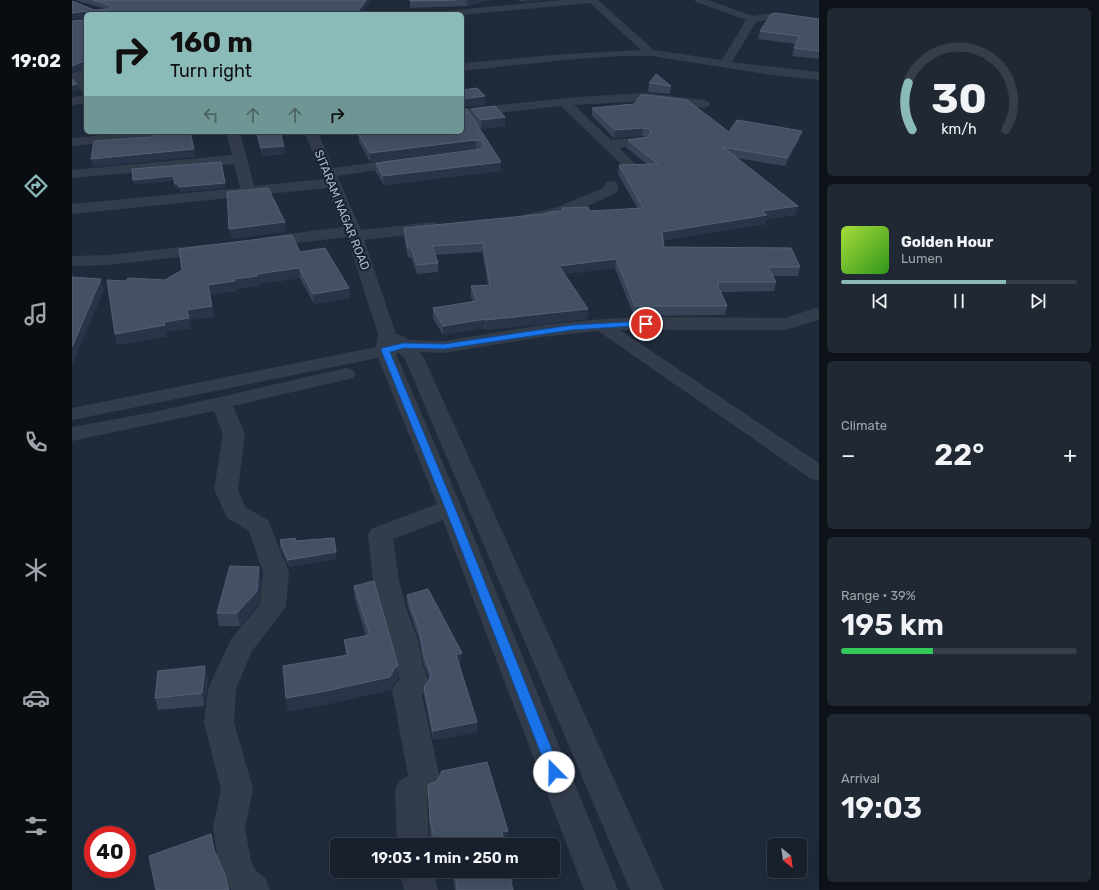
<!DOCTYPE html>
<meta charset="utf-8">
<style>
:root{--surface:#17202c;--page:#202834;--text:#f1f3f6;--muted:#9ea3a9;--line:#363e48;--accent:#8bbbb9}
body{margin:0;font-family:Rubik,sans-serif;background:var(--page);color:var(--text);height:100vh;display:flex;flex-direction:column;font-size:15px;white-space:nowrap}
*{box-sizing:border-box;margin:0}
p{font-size:13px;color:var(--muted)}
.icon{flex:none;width:22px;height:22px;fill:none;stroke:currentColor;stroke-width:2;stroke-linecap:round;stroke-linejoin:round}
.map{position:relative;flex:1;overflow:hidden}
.drawer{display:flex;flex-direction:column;gap:8px;padding:8px;background:#0d1218;width:280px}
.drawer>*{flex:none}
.top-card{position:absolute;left:12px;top:12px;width:380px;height:122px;border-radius:6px;box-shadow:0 4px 16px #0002,0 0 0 1px var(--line);background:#8bbbb9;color:#111;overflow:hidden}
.needle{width:26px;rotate:151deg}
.tools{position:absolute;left:695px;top:838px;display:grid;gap:8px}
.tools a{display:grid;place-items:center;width:40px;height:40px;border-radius:6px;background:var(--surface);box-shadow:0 4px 16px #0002,0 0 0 1px var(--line);font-size:20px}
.speed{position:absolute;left:12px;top:826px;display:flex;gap:8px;font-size:20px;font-weight:700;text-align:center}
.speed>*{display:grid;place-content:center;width:52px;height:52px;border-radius:50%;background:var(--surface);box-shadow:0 4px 16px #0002,0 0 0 1px var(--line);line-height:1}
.speed .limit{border:6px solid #d22;background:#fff;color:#111}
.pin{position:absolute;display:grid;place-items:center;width:34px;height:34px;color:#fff;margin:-17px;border:2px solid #fff;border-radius:50%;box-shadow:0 1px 4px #0007}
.me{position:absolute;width:44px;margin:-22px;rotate:338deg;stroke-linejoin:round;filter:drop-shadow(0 0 3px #0008)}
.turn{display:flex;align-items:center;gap:14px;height:84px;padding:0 20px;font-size:18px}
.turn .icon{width:52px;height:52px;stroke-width:2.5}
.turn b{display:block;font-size:28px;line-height:34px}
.lanes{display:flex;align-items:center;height:38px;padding:0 20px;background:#0003;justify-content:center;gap:20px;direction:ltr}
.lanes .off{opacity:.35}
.big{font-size:30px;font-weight:600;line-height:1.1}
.drawer .widget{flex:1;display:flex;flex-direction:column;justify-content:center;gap:6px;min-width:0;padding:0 14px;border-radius:6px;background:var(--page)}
.drawer .dial{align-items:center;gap:0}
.dial svg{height:104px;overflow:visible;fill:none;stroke:var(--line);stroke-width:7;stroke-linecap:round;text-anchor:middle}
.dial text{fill:var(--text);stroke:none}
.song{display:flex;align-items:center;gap:12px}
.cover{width:48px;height:48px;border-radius:6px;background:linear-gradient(135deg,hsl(80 70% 55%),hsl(110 70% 35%))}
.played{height:4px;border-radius:2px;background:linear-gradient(90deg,var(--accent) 70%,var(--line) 70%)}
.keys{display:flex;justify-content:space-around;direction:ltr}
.heat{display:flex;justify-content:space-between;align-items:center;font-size:22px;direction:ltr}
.charge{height:6px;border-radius:3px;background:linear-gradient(90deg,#34c759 39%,var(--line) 0)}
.trip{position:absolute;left:258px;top:838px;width:230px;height:40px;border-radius:6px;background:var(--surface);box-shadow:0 4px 16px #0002,0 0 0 1px var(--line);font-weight:600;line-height:40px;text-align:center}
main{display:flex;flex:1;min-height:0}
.tabs{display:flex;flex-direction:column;width:72px;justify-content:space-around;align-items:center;background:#090d12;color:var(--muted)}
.tabs .icon{width:28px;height:28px}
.tabs .selected{color:var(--accent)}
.tabs b{font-size:18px;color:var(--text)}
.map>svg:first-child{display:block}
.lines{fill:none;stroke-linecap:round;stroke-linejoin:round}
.minor{fill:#333c4b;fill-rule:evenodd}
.wall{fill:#374458}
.shaded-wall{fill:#283448}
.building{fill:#445064;stroke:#546074}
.route{fill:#1a73e8;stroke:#114b97}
.labels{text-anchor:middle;stroke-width:4;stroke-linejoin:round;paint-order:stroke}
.far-street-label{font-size:12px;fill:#adb7c8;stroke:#182130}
</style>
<main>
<nav class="tabs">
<b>19:02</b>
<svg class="icon selected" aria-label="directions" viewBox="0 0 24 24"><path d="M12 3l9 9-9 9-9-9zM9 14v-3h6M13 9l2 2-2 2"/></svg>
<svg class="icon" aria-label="music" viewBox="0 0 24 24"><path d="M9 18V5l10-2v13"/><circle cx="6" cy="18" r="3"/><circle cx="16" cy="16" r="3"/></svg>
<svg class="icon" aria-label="phone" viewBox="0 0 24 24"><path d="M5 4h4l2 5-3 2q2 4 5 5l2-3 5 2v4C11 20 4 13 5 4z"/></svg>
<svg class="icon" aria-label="climate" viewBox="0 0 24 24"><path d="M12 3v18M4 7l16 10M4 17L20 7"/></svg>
<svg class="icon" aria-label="car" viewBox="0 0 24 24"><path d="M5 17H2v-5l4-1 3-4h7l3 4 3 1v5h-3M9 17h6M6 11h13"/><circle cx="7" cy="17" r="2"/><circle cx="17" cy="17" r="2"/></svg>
<svg class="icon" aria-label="filters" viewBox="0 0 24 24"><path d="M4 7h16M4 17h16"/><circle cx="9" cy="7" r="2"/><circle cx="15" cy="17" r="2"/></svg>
</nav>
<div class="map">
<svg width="747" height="890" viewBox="0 0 747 890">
<rect width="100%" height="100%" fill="#1f2a3b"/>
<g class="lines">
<path class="minor" d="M489 0H526L582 50 650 60 674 20 624 2 622 0H636L681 16 703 13 747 19V25L703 19 684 22 660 62 747 72V80L700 75 579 56H549L493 60 390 71V63L493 54 569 50 518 3 390 15V14H368L373 11Z
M14 69V77L9 78 14 82V93L10 92 0 82V73Z
M574 93 632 100 636 101 638 104 636 107 632 108 574 101 502 105 539 140 570 137 575 138 577 141 575 144 547 148 567 167 565 170 560 171 555 170 489 106 390 117V109L504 97Z
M14 95V103L0 105V97Z
M66 132H119L117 135 112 136 0 146V138Z
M154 132H168L182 186 252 179 232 132H246L261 168 334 158 339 159 341 162 339 165 334 166 265 176 289 230 362 222 368 224 370 227 368 230 362 232 292 240 324 334 331 336 337 340 372 341 470 325 530 319 574 317 713 318 747 307V320L713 330H548L747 463V481L739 479 526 331 470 337 372 353 348 352 352 358 592 890H558L333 359 327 353 324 354 390 508 546 890H512L371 520 321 539 327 580 335 611 346 640 351 665 358 685 354 693 350 695 369 783 364 793 355 797 357 845H325L323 790 328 780 336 776 320 690 324 682 328 680 301 580 296 535 299 529 365 504 306 358 0 420V408L304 347 306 334 275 237 193 247 187 245 185 242 187 239 193 237 271 227 255 188 0 214V204L168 188 162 164 0 178V170L160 155Z
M539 181 544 182C547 186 547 189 544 193 522 203 474 227 450 221L448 218 450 215 483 208 531 188 534 182Z
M137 244 143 245 145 249 143 253 36 265 0 266V256L36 255Z
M274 368 281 370 284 374 281 378 161 406 173 434 166 489 173 507 196 520 217 572 214 607 180 651 164 689 162 722 181 789 173 828 179 861 184 871 193 878 198 890H159L146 862 141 828 149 789 132 722 136 689 159 639 188 604 191 572 177 531 155 518 142 489 151 434 142 411 0 441V427L82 412Z
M327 871H361L366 890H332Z"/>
</g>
<path class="wall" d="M3 0H299L288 14H14V17L0 19V1L22 10 33 9Z
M338 0H418L395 6 338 8Z
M446 0H473L452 2Z
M747 19V59L720 56 722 48 724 44 686 39 688 31Z
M14 71V80L12 79 11 72Z
M577 83 599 86 598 94 576 92Z
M520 108 657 132 728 139 713 166 665 158 724 215 695 219 693 224 591 240 592 247 728 267 726 276H701L704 282 702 291 649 292 655 306 653 315 562 316 543 268 493 274 516 309 515 319 414 330 413 328 371 335 361 318V308L401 302 399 296V286L416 285 410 252 363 255 366 263V272L345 274 339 257H336L332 237V228L472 214 490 211V208L518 211 566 209 546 174 547 165 575 164 555 148 556 140 576 137H575L570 136 542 138 520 116Z
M399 109 433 117V126L409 129 405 125 429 162V171L312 185 304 172V163L408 150 404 149 298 162 287 142 286 133 399 115Z
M184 132H208L213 154 190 156Z
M228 252 277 288 278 298 242 304 228 278 186 284 187 286 165 289V291L138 295 142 317 117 320 119 328 94 332 95 336 45 345 43 334 54 281 93 280Z
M208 540 224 541 264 559 217 567 208 547Z
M189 579 187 603 168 626H147L145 613Z
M282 586 326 679 323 681 319 690 256 704 216 711 214 698 274 656 272 640 294 636 283 599Z
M335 595 389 663 387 664 405 722V732L361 740 352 696V686L355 684 358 679 352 665 347 639 335 604Z
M136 679 132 706 86 710 83 698Z
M356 785 436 831 435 843 433 844V845H361L358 834Z
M380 871H440L441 875 440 886 383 890Z"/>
<path class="shaded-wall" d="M294 0H299L288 14H284Z
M395 0H418L395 6Z
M452 0H473L452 2Z
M14 11V17L0 19V13Z
M12 61 14 68 0 72V66Z
M5 84 6 90 0 91V85Z
M413 96V105L390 107V99Z
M433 117V126L409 129V120Z
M571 128 570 136 542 138 543 130Z
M730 131 728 139 713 166 715 158Z
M404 140V149L298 162V153Z
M212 146 213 154 190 156 189 148Z
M122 149 123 157 21 167 19 159Z
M429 162V171L312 185 311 176Z
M101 176V181L62 185 61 180Z
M153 183 154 188 108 192 107 187Z
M103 184H106L107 188 104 189Z
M726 206 724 215 695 219 693 224 589 241 590 232 690 211Z
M213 222 214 232 159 239 157 229Z
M544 259 543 268 487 275V266Z
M227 268 228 278 186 284 187 286 165 289V291L138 295 136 285 185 274Z
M0 270 2 276 0 278Z
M29 279 32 290 0 366V347Z
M277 288 278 298 242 304 241 294Z
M140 306 142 317 117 320 119 328 94 332 95 336 45 345 43 334 92 322 115 310Z
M516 309 515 319 414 330V320Z
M414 319 413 328 371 335V326Z
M264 552V559L217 567 216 560Z
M187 567 189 579 187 603 168 626 165 613Z
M390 653 389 663 384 664V655Z
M133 666 136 679 132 706 130 693Z
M326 666V679L323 681 319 690 256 704 216 711 214 698 322 669Z
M405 722V732L361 740V731Z
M436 831 435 843 429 845 430 832Z
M139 834 142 846 145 863 142 850Z"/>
<path class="building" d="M21 0H294L284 14H14V11L0 13V1L22 10 39 9 37 5Z
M338 0H384L338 1Z
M704 13 747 19V51L722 48 727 36 688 31 699 14Z
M14 18V62L12 61 0 66V21L13 20Z
M14 71V75L11 72Z
M584 74 599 86 577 83Z
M0 79 5 84 0 85Z
M405 88 413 96 390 99V90Z
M569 95H575L615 100 657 132 665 120 730 131 715 158 651 147 726 206 690 211 695 215 590 232 592 247 719 248 728 267H696L704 282H646L647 284H645L655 306H563L544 259 487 266 516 309 414 320V319L371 326 361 308 405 301 399 286 418 285 411 243 360 246 366 263 345 265 339 248H336L332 228 472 214 478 212 491 211 490 208 516 207 518 211 571 208 547 165 586 164 556 140 576 137 579 132 576 129 571 128 543 130 520 108 562 104Z
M423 106 433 117 409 120 399 109Z
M395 109 429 162 311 176 304 163 409 149 412 146 410 141 404 140 298 153 286 133 291 132H390V110Z
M86 132H118L122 149 19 159 22 141 80 137V133Z
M185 132H208L212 146 189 148Z
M149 162 153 183 107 187 106 184H103L101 176 61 180 60 169Z
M196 188 213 222 157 229 155 192Z
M220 235 228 252 253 248 277 288 241 294 227 268 185 274V276L163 279V281L136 285 140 306 115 310 117 318 92 322 93 325 43 334 35 280 54 281 56 278 93 280 110 270 107 249Z
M0 277 29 279 0 347Z
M223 538 224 541 262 538 264 552 216 560 208 540Z
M158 566 187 567 185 591 165 613H145Z
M302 581 326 666 322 669 318 677 254 691 214 698 211 666 276 655 272 640 298 635 282 586Z
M356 589 390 653 384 655 405 722 361 731 352 686 355 684 359 675 352 655 347 630 335 595Z
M133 666 130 693 83 698 86 671Z
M415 762 436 831 430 832 433 845H377V844L372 845H364L358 821 356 785 365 781 370 771Z
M139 834 142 850 153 875 157 890H84L77 856Z
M382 871H440L441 875 437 876 441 890H384H386Z"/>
<path class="route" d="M574 321 578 324 576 325 500 330 372 349 332 348 318 352 383 508 489 772 487 776 482 778 478 776 476 772 373 508 309 350 310 348 332 343 372 344 500 325Z"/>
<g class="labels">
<g class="far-street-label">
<text transform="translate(270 210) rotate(68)" y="4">SITARAM NAGAR ROAD</text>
</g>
</g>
</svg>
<div class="tools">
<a><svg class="needle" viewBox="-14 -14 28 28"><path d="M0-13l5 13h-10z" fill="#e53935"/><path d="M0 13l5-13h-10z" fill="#9ea3a9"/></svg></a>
</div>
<div class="speed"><div class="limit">40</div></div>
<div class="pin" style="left:574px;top:324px;background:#d93025"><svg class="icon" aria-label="arrive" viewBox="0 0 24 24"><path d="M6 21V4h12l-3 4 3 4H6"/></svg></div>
<svg class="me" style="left:482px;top:772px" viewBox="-20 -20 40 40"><circle r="19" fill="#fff"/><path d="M0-13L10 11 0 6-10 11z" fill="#1a73e8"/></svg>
<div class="trip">19:03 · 1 min · 250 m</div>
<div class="top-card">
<div class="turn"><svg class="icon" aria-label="right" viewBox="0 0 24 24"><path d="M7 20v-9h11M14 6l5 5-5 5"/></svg><div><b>160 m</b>Turn right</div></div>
<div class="lanes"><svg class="icon off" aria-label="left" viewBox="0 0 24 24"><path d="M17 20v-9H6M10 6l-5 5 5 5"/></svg><svg class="icon off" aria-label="ahead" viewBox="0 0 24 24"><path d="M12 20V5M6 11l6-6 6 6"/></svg><svg class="icon off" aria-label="ahead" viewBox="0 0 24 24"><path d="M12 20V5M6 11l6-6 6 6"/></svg><svg class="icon" aria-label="right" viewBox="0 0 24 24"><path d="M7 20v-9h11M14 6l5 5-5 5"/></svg></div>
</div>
</div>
<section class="drawer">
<div class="widget dial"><svg viewBox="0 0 100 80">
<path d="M14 69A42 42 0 1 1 86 69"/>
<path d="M14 69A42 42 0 0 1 11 33" stroke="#8bbbb9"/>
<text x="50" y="56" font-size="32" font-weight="700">30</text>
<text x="50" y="72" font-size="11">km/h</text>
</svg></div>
<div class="widget">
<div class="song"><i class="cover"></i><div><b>Golden Hour</b><p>Lumen</p></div></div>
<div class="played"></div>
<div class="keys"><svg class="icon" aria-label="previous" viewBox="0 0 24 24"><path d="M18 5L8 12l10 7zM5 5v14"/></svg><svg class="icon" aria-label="pause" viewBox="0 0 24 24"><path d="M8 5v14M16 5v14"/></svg><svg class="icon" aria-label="next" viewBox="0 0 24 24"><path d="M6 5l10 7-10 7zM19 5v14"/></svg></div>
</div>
<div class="widget"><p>Climate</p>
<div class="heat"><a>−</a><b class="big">22°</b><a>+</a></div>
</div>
<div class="widget"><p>Range · 39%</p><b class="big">195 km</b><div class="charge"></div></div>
<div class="widget"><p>Arrival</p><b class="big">19:03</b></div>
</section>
</main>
